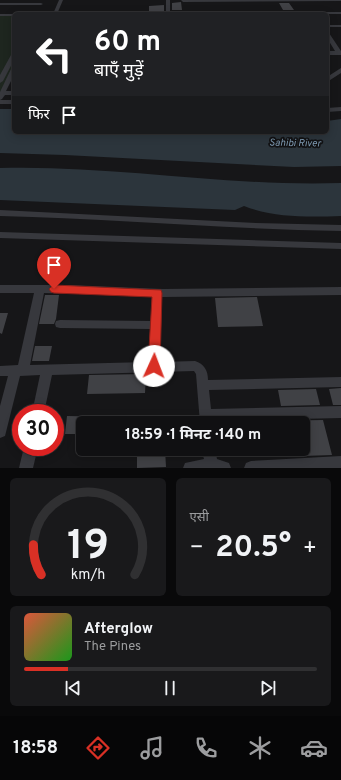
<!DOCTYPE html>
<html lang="hi">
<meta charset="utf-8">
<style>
:root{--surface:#101012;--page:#19191b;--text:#f1f3f6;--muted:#9c9d9f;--line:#303032;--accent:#d93025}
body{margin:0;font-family:Overpass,"Noto Sans Devanagari",sans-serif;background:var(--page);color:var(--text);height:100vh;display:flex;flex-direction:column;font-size:15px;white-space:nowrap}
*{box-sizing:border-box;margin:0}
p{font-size:13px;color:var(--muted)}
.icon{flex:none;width:22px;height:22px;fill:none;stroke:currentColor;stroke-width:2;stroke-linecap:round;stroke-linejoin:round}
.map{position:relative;height:468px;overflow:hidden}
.side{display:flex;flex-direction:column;gap:10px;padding:10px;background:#09090a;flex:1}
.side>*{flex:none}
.top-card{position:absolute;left:12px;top:12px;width:317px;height:122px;border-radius:6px;box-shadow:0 2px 10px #0003,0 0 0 1px var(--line);background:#202124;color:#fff;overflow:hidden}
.speed{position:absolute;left:12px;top:404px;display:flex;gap:8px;font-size:20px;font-weight:700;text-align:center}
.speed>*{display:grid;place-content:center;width:52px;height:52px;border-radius:50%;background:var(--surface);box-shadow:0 2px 10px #0003,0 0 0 1px var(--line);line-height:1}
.speed .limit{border:6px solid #d22;background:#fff;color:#111}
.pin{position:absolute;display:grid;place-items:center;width:34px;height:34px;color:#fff;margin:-41px -17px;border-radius:50% 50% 50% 0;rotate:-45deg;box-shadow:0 0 4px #0007}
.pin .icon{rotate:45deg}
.me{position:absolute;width:44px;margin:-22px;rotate:2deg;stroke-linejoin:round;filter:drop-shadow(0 0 3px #0008)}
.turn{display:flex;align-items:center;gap:14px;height:84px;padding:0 16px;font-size:18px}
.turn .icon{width:52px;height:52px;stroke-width:2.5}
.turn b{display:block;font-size:28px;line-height:34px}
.then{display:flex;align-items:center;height:38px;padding:0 16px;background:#0003;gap:8px;font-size:15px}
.big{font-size:30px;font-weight:700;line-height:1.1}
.side .tile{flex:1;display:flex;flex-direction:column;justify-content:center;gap:6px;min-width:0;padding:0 14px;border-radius:6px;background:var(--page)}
.side .dial{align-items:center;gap:0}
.dial svg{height:104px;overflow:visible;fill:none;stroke:var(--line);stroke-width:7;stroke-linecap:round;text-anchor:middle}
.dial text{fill:var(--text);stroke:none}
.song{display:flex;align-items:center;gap:12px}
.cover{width:48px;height:48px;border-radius:6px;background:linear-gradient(135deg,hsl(10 70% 55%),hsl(120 70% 35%))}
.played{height:4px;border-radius:2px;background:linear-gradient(90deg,var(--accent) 15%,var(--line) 15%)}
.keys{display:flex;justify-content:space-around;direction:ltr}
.heat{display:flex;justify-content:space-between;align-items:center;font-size:22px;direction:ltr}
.side .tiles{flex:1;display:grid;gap:10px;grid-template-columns:1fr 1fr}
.tile:last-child{grid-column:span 2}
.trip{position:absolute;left:76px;top:416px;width:234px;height:40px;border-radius:6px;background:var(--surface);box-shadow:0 2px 10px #0003,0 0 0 1px var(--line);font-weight:700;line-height:40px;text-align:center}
.tabs{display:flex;height:64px;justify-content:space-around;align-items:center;background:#060607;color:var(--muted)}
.tabs .icon{width:28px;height:28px}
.tabs .on{color:var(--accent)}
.tabs b{font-size:18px;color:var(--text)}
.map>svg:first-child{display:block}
.green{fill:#1e261f}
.water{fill:#2c353c}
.building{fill:#404145}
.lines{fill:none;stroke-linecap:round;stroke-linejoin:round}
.minor{fill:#37383d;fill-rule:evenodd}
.route{fill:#d93025;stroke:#8d1f18}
.labels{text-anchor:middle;stroke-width:3.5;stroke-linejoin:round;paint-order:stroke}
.far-water-label{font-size:10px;font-style:italic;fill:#7f9bb3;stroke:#111113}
</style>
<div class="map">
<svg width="341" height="468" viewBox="0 0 341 468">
<rect width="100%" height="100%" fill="#161618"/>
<path class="green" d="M0 16H14V64L0 94Z"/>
<path class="water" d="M0 109H14V132H327V121L341 119V166L294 167 65 155 0 153Z
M0 168C114 165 228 187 341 183V216C309 217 274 218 244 206L235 210 0 200Z"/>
<path class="building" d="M181 2 182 10H172V3Z
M279 3H289L294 10H283Z
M164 5V11H149V6Z
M45 295H59L56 319 54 324H39Z
M257 297 263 326 218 327 215 298Z
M0 313H8L2 334 0 333Z
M35 346H52L49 361H32Z
M146 374 145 393 87 394 89 375Z
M341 388V405H333L329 389Z
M316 389 320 405 281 406 278 390Z
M67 416 116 417 115 423H83V434H65Z
M323 420 332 455 274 457 272 449H303V423H268L267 421Z
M137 449H165L166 467 137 468Z"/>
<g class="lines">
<path class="minor" d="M59 0H63L57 14H53Z
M166 0H170V12H341V14H122L124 13 166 12Z
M181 0H341V1L183 2Z
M0 3H41L43 4 41 5H0Z
M0 14H16H14V16H0Z
M327 25H341V27H327Z
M327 32 329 33 341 51V55H327V51H335L327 38Z
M14 53V60L3 81 0 83V75L11 55Z
M14 67V75L6 91H14V95H5L2 99 0 100V92L11 69Z
M341 68V73L327 82V77Z
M0 100H14V104H0Z
M341 107V111L327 112V108Z
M0 210 256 223 341 225V231C227 229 114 219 0 216Z
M0 232 341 243V249L0 238Z
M0 285H69L163 289 341 287V295L162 297 160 362 195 361C204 364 208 370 208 380L341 377V387L209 390 211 409 341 406V418L212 421V423H200L196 374 194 371 52 375 44 413H32L40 375 20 376 5 436 0 438V406L8 376H0V366L18 365 34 293H0ZM44 293 152 296 151 321 60 320 56 321 55 324 56 327 60 328 150 329 148 362 30 365Z
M24 447H38L33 468H19Z
M201 449H215L217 459 229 463 231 468H183L185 463 204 459Z
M341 456V468H244L246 463 251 461Z"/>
</g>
<path class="route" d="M54 285 161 290 162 293 160 366 158 370 154 371 150 370 148 366 152 297 54 293 51 292 49 289 51 287Z"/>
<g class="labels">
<g class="far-water-label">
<text transform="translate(295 142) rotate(1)" y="4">Sahibi River</text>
</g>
</g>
</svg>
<div class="speed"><div class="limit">30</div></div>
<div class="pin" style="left:54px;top:289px;background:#d93025"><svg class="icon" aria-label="arrive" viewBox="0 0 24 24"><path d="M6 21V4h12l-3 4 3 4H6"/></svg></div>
<svg class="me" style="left:154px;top:366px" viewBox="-20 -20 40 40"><circle r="19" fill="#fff"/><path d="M0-13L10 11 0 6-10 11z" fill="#d93025"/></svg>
<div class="trip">18:59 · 1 मिनट · 140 m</div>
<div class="top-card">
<div class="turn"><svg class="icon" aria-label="left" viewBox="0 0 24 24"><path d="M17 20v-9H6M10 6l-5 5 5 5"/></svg><div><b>60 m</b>बाएँ मुड़ें</div></div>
<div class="then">फिर<svg class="icon" aria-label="arrive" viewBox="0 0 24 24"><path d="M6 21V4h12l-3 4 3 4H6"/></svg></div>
</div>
</div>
<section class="side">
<div class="tiles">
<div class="tile dial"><svg viewBox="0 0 100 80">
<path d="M14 69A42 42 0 1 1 86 69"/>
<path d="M14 69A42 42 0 0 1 8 46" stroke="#d93025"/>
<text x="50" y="56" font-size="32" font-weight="700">19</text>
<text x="50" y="72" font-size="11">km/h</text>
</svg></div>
<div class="tile"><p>एसी</p>
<div class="heat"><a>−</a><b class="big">20.5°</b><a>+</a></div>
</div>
<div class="tile">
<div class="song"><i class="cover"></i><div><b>Afterglow</b><p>The Pines</p></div></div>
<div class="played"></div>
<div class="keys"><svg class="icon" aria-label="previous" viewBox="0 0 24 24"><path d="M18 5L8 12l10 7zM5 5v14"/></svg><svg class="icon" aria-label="pause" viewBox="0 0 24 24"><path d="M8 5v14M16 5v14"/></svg><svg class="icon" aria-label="next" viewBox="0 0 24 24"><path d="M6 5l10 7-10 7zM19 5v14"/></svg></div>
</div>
</div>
</section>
<nav class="tabs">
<b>18:58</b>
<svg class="icon on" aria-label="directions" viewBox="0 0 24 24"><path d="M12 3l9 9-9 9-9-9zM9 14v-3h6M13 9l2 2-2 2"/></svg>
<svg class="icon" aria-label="music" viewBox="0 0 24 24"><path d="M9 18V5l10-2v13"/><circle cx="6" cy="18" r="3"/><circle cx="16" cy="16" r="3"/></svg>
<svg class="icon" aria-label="phone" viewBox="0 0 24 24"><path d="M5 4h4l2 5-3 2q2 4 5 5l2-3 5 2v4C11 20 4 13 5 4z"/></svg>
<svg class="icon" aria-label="climate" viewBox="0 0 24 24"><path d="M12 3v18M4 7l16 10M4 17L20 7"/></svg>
<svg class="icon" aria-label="car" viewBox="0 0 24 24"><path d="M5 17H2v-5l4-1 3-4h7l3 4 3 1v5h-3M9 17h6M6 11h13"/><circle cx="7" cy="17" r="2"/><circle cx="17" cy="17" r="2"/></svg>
</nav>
